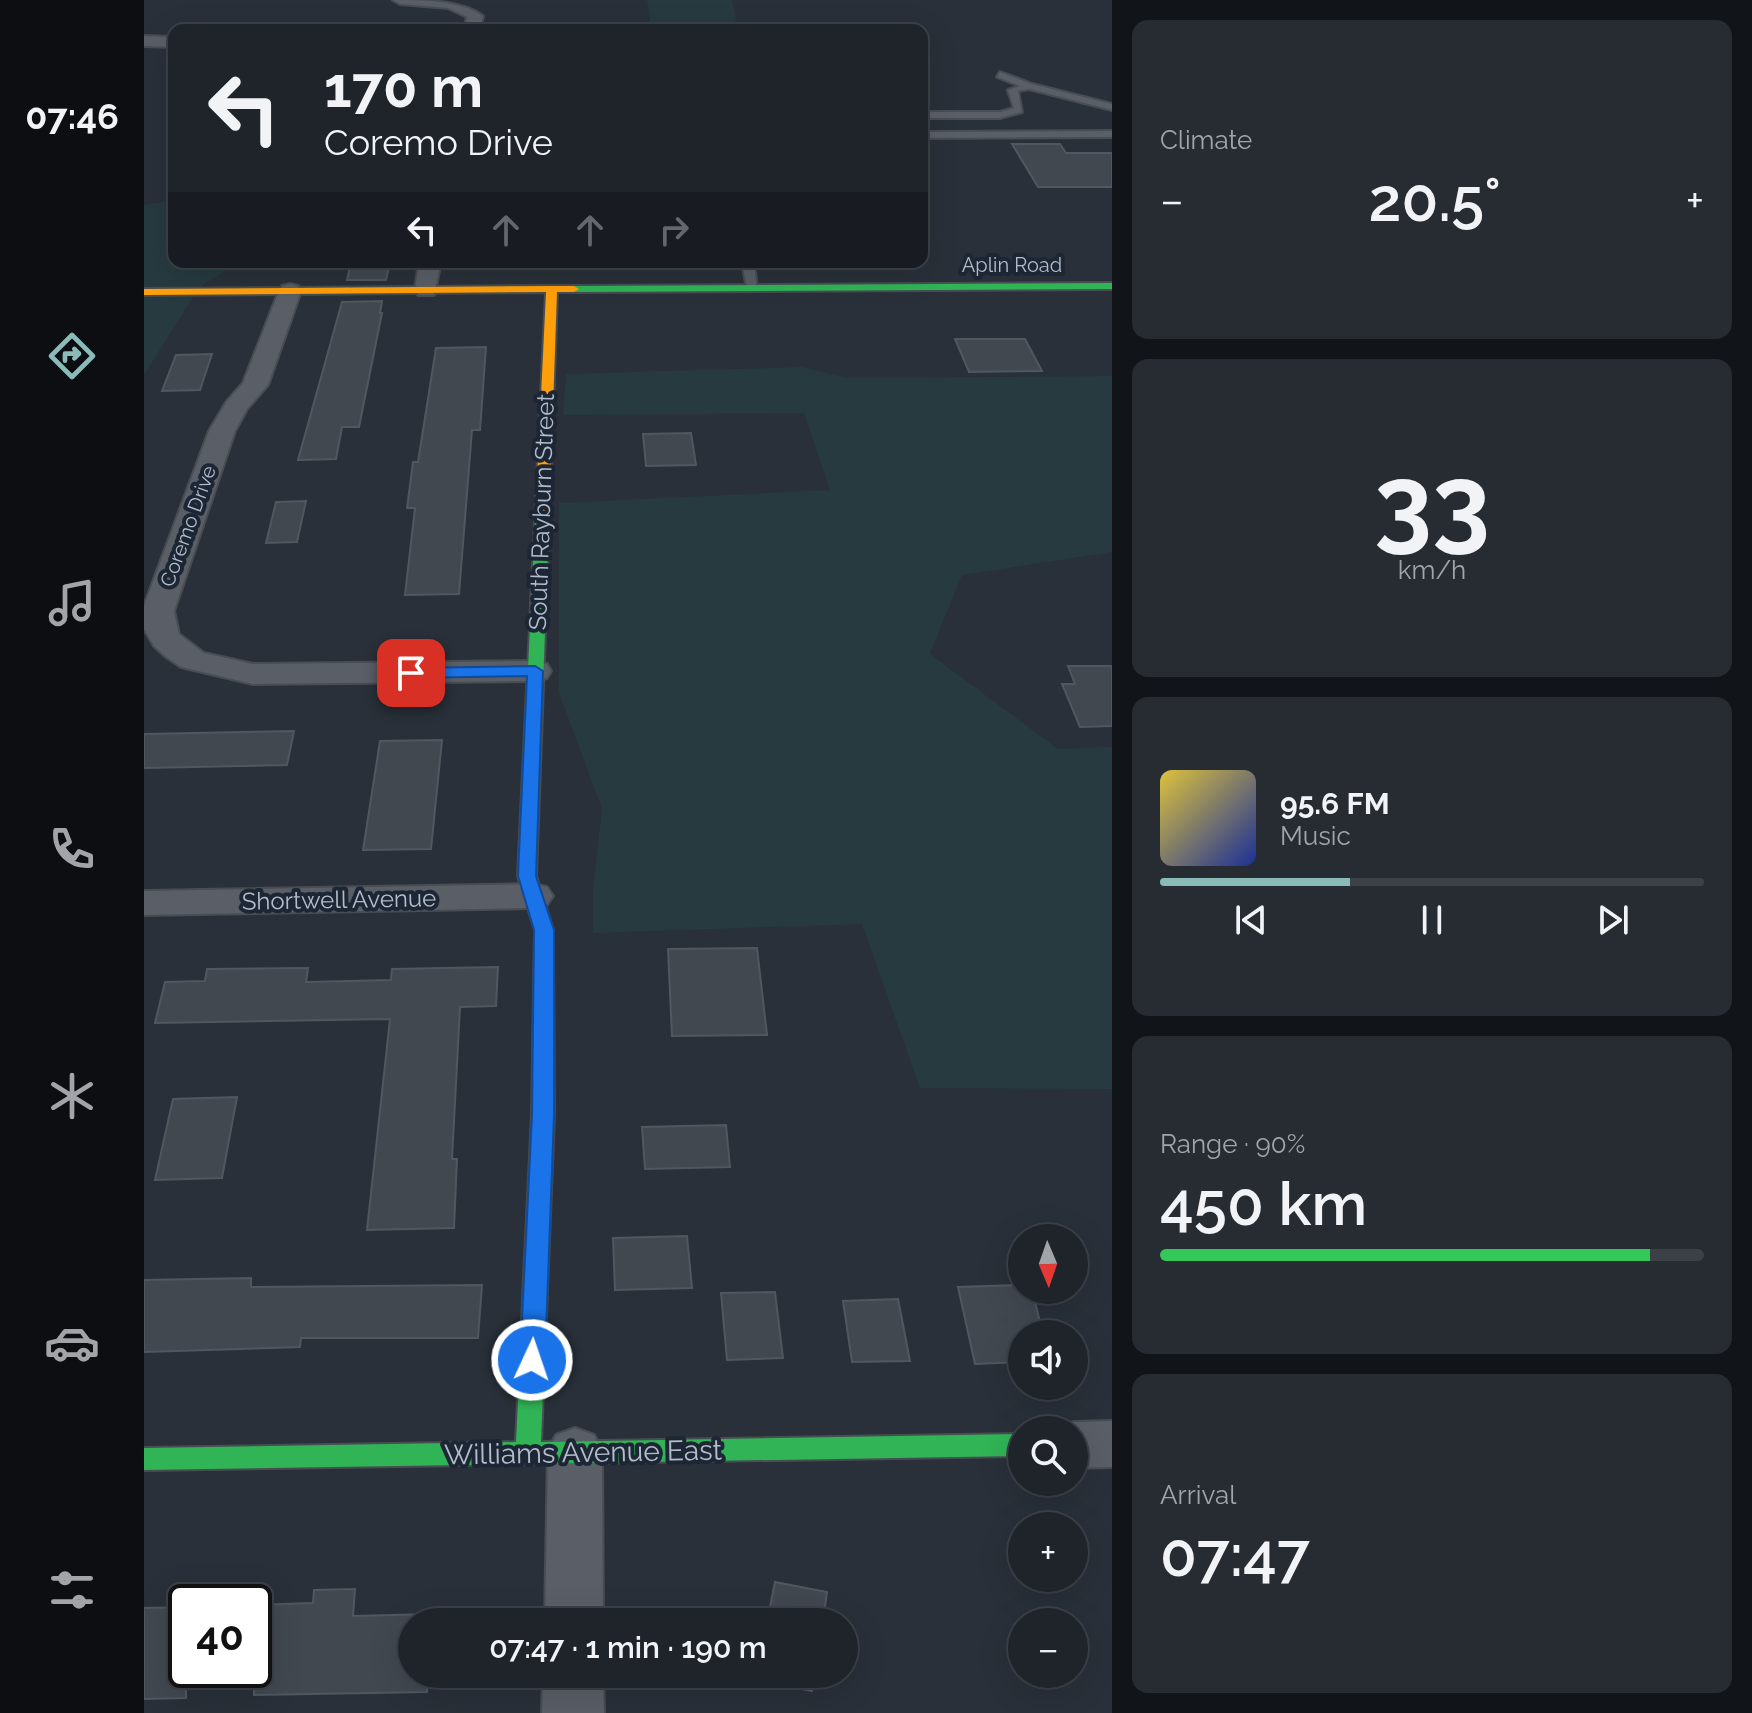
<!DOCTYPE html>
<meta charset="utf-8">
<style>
:root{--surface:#1f242b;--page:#272c33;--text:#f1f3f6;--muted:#a1a4a9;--line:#3c4147;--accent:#8bbbb9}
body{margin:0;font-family:Raleway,sans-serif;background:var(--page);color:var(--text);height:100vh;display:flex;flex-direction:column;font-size:30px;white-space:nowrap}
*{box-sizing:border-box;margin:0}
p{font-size:26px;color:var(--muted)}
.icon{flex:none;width:44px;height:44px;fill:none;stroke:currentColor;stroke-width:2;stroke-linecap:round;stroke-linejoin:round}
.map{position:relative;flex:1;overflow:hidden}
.side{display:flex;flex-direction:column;gap:20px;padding:20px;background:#111418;width:640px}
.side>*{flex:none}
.hud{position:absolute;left:24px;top:24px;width:760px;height:244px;border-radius:16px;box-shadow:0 8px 32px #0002,0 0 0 2px var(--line);background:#1f242b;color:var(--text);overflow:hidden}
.needle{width:52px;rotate:178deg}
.controls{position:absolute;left:864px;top:1224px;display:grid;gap:16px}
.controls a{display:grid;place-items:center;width:80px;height:80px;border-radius:50%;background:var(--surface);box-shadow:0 8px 32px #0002,0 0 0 2px var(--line);font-size:40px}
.speed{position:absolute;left:24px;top:1584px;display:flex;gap:16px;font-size:40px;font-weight:700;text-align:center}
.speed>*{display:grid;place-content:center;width:104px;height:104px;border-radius:50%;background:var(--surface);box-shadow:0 8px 32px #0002,0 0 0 2px var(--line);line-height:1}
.speed .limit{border:4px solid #111;border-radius:12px;background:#fff;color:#111}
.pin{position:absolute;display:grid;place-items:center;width:68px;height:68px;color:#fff;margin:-34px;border-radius:16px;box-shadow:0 4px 12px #0006}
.me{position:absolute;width:88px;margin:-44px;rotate:3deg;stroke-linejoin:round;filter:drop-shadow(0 0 6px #0008)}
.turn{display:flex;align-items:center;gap:28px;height:168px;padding:0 24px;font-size:36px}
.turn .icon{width:104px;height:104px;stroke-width:2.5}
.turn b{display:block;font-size:56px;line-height:68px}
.lanes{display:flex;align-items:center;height:76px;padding:0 24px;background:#0003;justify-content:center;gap:40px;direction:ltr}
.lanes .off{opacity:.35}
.big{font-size:60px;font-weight:600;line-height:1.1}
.side .card{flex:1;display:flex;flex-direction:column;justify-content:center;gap:12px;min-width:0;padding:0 28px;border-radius:16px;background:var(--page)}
.side .dial{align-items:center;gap:0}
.dial b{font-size:104px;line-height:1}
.song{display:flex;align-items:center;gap:24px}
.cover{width:96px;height:96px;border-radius:12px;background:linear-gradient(135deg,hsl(50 70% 55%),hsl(230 70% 35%))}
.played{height:8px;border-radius:4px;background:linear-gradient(90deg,var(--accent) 35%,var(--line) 35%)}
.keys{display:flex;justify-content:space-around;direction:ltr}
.heat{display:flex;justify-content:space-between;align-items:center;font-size:44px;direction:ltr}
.charge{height:12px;border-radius:6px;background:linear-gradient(90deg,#34c759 90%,var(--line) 0)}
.trip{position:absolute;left:254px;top:1608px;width:460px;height:80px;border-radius:40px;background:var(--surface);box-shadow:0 8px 32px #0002,0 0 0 2px var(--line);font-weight:600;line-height:80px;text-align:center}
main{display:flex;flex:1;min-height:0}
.tab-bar{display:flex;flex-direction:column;width:144px;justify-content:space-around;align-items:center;background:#0c0e11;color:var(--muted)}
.tab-bar .icon{width:56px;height:56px}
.tab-bar .active{color:var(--accent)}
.tab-bar b{font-size:36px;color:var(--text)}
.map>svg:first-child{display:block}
.green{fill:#263a3f}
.building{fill:#424850;stroke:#515760;stroke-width:2}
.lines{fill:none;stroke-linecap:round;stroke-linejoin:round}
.lane-casing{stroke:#484c53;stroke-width:4}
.street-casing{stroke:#484c53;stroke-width:4}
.fast-casing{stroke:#484c53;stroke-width:4}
.slow-casing{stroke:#484c53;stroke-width:4}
.lane{fill:#5a5e66;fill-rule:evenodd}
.street{fill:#5a5e66;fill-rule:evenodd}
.fast{fill:#30b455;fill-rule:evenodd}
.slow{fill:#ff9f0a;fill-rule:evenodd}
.route{fill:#1a73e8;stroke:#114b97;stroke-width:2}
.labels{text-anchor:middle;stroke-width:8;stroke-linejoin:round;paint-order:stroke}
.far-street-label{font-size:20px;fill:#b3bcca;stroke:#1c2634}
.street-label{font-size:24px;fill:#b3bcca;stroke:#1c2634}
.near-street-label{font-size:28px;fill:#b3bcca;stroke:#1c2634}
</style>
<main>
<nav class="tab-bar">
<b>07:46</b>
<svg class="icon active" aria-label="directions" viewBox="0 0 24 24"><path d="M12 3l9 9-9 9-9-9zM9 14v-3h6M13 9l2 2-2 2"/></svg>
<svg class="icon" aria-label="music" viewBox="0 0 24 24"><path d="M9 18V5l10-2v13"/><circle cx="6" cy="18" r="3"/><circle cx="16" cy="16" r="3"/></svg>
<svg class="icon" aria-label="phone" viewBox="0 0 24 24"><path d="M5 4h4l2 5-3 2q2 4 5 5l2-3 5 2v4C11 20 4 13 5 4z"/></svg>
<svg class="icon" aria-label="climate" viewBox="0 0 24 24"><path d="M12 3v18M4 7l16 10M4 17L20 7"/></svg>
<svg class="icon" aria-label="car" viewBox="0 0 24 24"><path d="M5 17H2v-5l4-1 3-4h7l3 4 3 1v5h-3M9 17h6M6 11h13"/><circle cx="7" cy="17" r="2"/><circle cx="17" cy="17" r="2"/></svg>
<svg class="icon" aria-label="filters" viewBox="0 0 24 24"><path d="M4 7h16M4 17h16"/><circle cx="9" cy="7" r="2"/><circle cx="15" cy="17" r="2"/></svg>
</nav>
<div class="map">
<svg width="968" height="1713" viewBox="0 0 968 1713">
<rect width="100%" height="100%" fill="#293039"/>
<path class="green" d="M503 0H588L594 30H507Z
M30 200V262H94L56 287H0V205Z
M0 297H49L0 375Z
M658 367 703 378 968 376V552L818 575 786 654 914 749 968 747V1089L776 1088 718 924 449 933V890L458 809 415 693V503L686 490 660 413 419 415 422 374Z"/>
<path class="building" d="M868 144H916L922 153H968V187H894Z
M207 262H246L242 280H203Z
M238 301 236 313H238L215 427H198L192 459 154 460 198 302Z
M811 339H881L898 371 825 372Z
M342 347 336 430H328L315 594 261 595 271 508H263L269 462H274L292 348Z
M68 354 56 390 18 391 32 355Z
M547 433 552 465 502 466 499 434Z
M162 501 153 542 122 543 132 502Z
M924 666H968V726L936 727 918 684H931Z
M150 731 143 765 0 768V734Z
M298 740 287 849 219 850 236 741Z
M613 948 623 1035 528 1036 524 949Z
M354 967 352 1006 316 1007 308 1159H313L310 1228 223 1230 246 1019 11 1023 21 982 61 981 63 969 164 968 162 982 247 980 248 969Z
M93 1097 78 1178 11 1180 29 1099Z
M582 1125 586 1167 501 1169 498 1127Z
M543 1236 548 1288 471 1290 469 1238Z
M107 1278V1287L338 1285 334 1338H157L156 1347 0 1352V1280Z
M878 1285V1290H888L899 1334H878V1362L831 1364 814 1287Z
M631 1292 639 1358 583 1360 577 1293Z
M754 1299 766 1361 708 1362 699 1301Z
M631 1582 683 1592 679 1622H623Z
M211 1589 209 1616 287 1614V1622H268V1674H284L283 1692 110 1695V1605L169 1603 170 1590Z
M42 1607V1698L0 1699V1608Z
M614 1674H671L668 1691 613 1680Z"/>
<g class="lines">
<g class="lane-casing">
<path id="lane" d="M856 72 888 84 968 104V110L885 89 874 91 878 112 856 118H778V112H856L870 108 864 90 876 86 853 77Z
M968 131V137L778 138V132Z
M598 262H610L613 291 603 288Z"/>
</g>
<g class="street-casing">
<path id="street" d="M249 0C278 0 317 0 339 16L336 30H320L323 17 304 8 256 4Z
M0 36 30 37V47L0 46Z
M275 262H297L290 295H274L271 290Z
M146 284 154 286 157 291 124 385 103 409 91 431 30 611 35 634 60 653 109 664 391 661 403 664 407 671 403 678 391 681 109 684 37 667 21 656 10 646 0 629V606L65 431 83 401 99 383 135 291 138 286Z
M389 884 403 887 409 896 403 905 389 908 0 915V891Z
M968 1421V1467L930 1468V1430L911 1429 930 1422Z
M431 1428 450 1435 458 1451 459 1622H401L404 1451 412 1435Z
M399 1674H459L460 1713H398Z"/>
</g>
<g class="fast-casing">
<path id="fast" d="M968 283V289L430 292 425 289 430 286Z
M398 518 405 522 392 876 409 930 410 1115 397 1442 878 1434V1456L0 1470V1448L372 1442 388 1115 391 930 374 876 391 522Z"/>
</g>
<g class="slow-casing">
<path id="slow" d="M408 286H430L435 289 430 292H413L405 522 398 526 391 522 402 292 0 295V289Z"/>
</g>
<use href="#lane" class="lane"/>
<use href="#street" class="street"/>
<use href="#fast" class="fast"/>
<use href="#slow" class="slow"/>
</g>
<path class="route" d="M391 666 399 671 392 876 410 930V1115L401 1360 397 1367 388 1370 379 1367 376 1360 388 1115 390 930 374 876 383 676 267 678 259 673 267 668Z"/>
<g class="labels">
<g class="far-street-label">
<text x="868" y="272">Aplin Road</text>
<text transform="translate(44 526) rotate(-70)" y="7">Coremo Drive</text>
</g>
<g class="street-label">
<text transform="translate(398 512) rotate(-88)" y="8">South Rayburn Street</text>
<text transform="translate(195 900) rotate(-1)" y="8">Shortwell Avenue</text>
</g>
<g class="near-street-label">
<text transform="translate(439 1452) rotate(-1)" y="10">Williams Avenue East</text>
</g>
</g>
</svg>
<div class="controls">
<a><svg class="needle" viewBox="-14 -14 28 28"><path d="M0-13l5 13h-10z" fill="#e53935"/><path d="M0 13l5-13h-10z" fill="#a1a4a9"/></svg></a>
<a><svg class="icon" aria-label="sound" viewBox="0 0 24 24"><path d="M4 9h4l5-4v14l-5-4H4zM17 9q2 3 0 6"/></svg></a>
<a><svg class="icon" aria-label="search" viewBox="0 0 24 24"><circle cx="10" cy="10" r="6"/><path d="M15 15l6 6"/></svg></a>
<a>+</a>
<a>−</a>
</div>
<div class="speed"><div class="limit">40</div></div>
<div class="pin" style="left:267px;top:673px;background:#d93025"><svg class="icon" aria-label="arrive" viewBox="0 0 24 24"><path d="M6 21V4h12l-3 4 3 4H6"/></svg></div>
<svg class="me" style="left:388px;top:1360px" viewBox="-20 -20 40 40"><circle r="17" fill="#1a73e8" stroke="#fff" stroke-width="3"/><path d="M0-11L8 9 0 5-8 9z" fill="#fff"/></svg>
<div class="trip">07:47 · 1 min · 190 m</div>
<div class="hud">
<div class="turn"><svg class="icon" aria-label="left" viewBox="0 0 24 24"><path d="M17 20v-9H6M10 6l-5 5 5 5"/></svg><div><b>170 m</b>Coremo Drive</div></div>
<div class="lanes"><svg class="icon" aria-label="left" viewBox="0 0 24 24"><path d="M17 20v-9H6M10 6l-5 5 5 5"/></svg><svg class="icon off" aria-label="ahead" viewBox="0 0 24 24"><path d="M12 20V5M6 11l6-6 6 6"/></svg><svg class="icon off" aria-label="ahead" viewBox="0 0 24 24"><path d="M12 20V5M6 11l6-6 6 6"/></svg><svg class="icon off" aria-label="right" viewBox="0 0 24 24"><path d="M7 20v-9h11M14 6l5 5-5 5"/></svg></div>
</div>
</div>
<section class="side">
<div class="card"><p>Climate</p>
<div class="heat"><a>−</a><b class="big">20.5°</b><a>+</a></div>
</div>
<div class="card dial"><b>33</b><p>km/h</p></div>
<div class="card">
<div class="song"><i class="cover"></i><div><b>95.6 FM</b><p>Music</p></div></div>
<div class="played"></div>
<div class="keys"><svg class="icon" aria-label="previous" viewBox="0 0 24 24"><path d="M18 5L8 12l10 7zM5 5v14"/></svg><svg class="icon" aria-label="pause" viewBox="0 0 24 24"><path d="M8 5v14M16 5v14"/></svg><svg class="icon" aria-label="next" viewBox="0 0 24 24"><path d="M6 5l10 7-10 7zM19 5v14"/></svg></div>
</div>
<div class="card"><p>Range · 90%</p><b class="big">450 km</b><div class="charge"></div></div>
<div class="card"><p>Arrival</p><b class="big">07:47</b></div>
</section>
</main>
